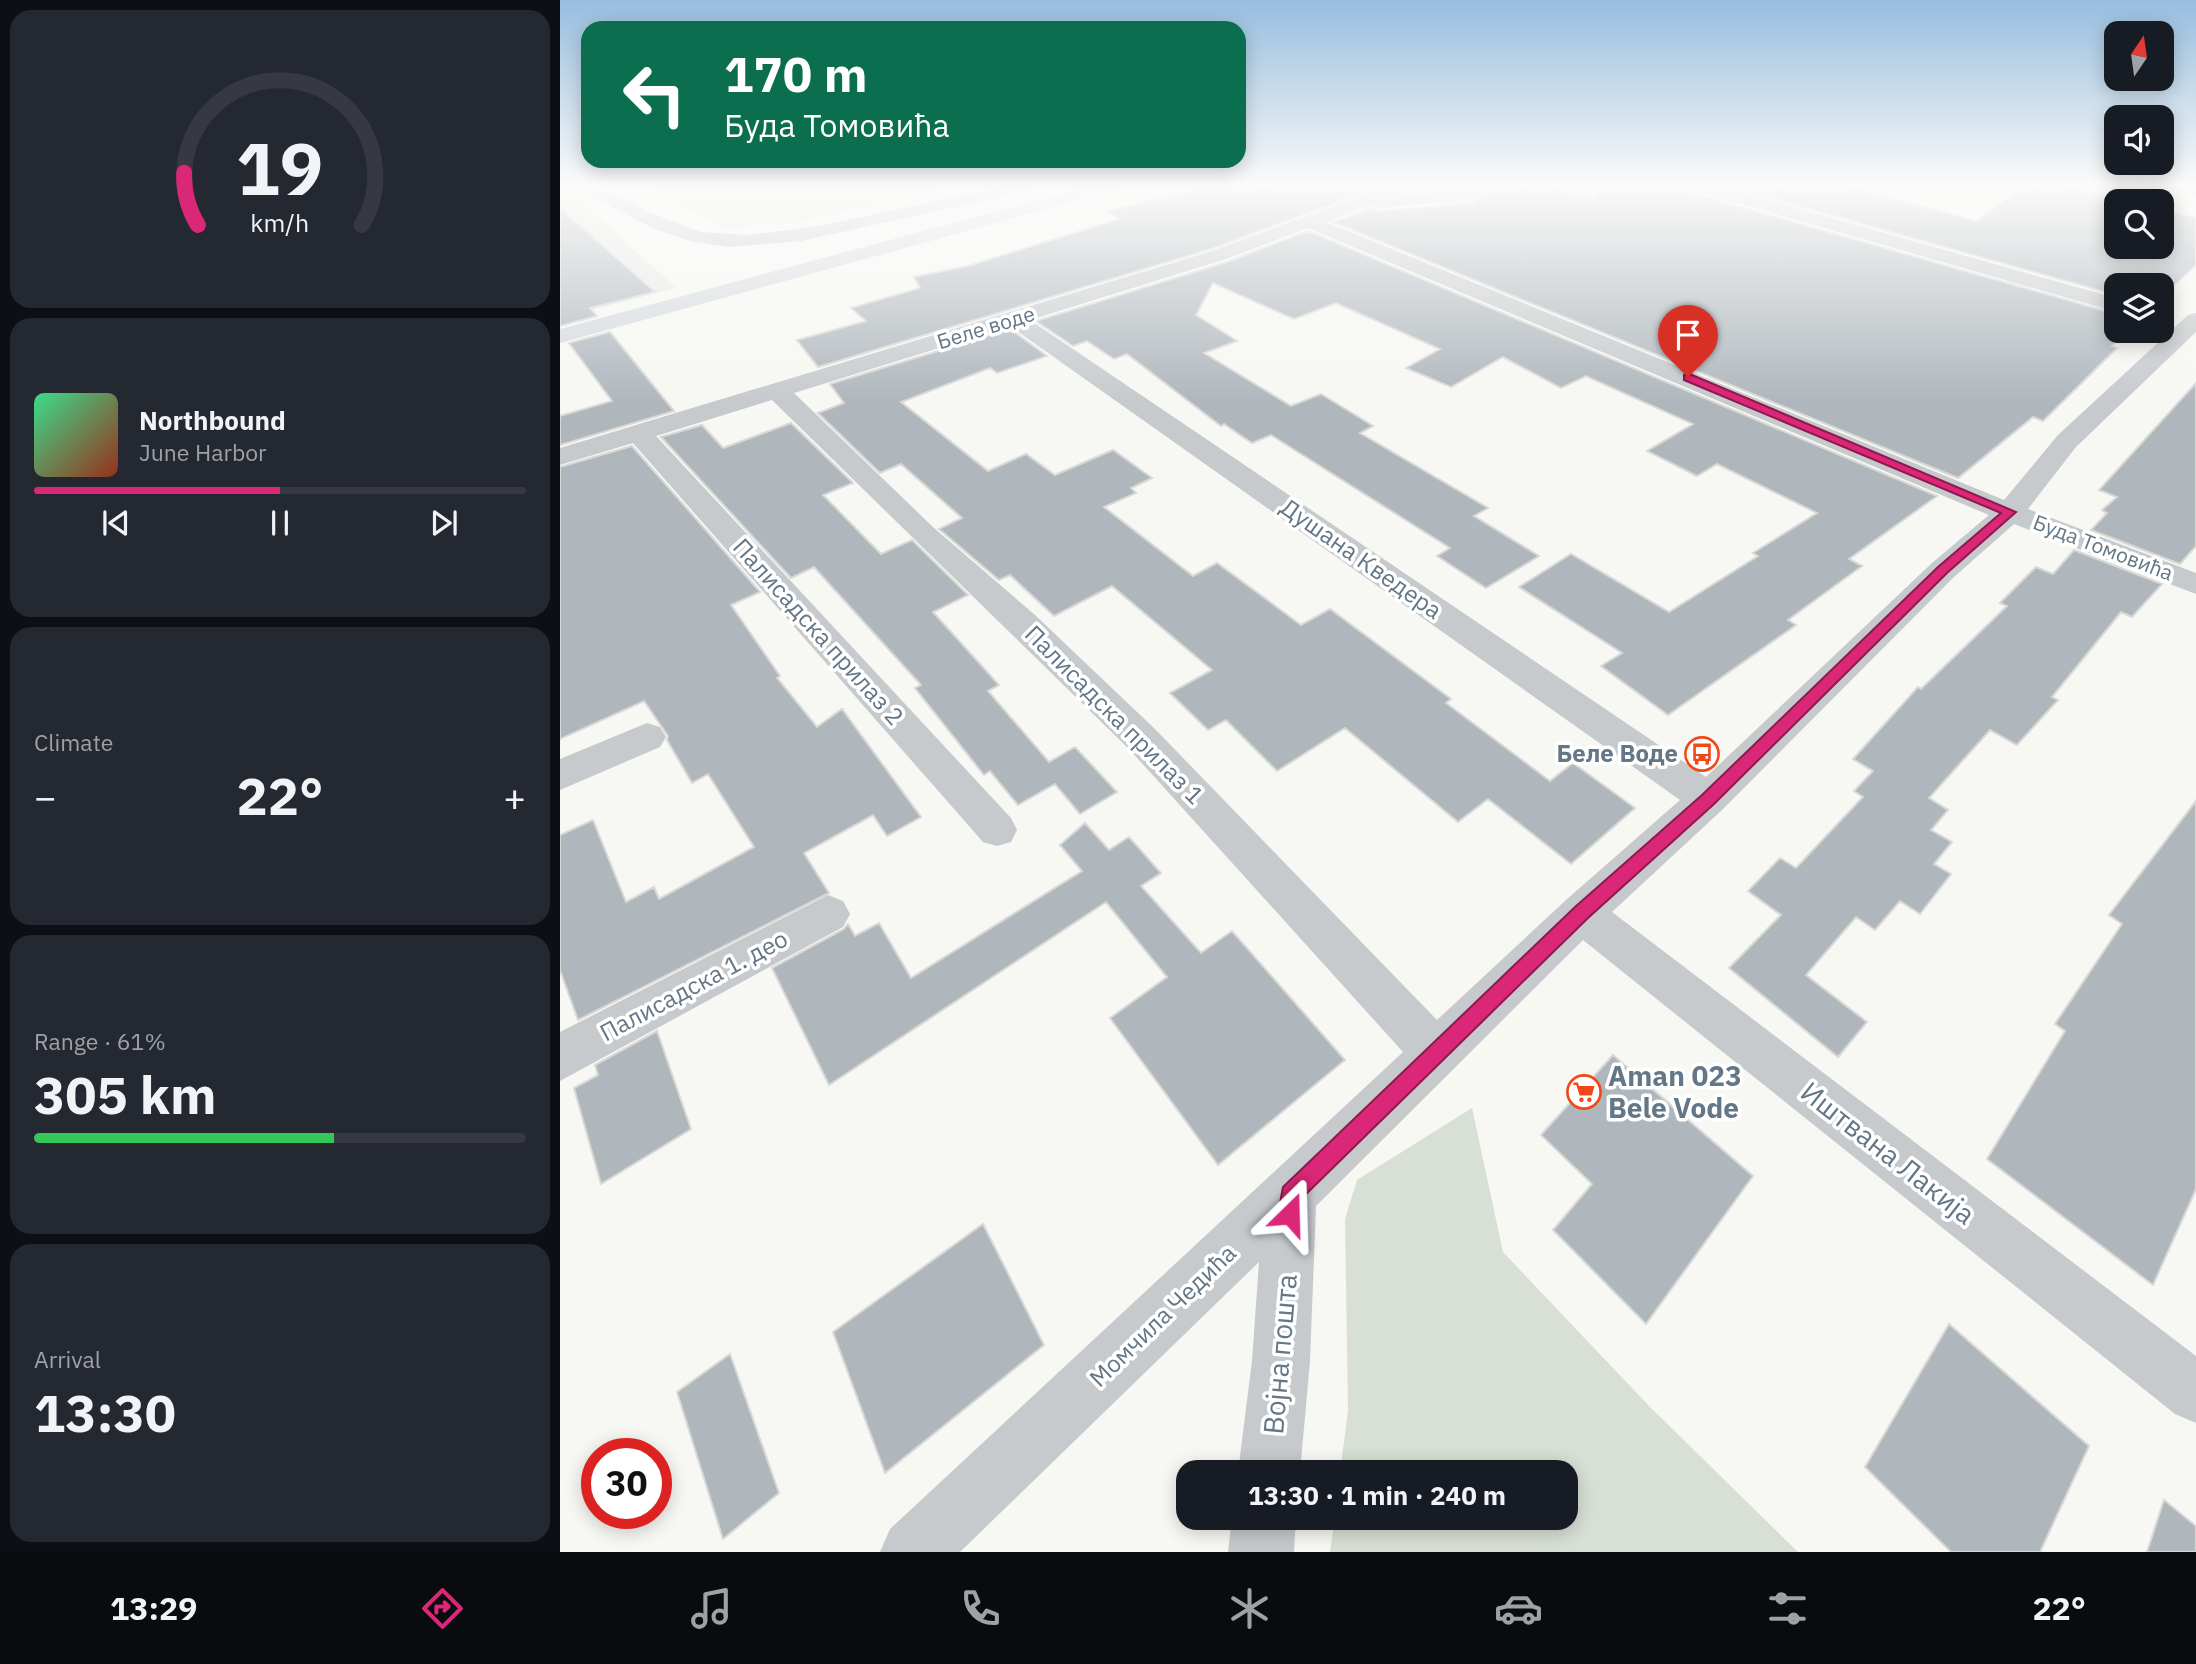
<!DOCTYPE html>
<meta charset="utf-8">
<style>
:root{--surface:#171b24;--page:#242831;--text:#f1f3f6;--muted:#9ea1a6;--line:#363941;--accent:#db2777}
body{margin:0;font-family:"IBM Plex Sans",sans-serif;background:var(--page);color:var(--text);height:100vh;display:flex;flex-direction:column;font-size:26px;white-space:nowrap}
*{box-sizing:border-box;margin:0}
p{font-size:23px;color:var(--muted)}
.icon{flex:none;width:38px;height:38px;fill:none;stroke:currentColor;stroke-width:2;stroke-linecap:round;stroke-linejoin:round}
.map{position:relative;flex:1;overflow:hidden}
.details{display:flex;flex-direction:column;gap:10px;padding:10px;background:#0d0f14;width:560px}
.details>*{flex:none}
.hud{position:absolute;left:21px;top:21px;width:665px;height:147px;border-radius:21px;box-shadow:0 4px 18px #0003;background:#0b6e4f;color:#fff;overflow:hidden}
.needle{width:46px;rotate:13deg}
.controls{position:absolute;left:1544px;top:21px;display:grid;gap:14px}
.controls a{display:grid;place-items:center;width:70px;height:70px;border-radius:14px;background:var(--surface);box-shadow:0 4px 18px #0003;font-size:35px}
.speed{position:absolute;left:21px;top:1438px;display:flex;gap:14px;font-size:35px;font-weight:700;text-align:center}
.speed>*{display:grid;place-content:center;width:91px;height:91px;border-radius:50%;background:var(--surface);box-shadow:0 4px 18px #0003;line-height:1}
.speed .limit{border:10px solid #d22;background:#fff;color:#111}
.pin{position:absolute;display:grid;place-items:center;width:60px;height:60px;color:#fff;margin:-72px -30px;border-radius:50% 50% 50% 0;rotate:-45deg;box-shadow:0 0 7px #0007}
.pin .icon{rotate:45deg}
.me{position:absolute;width:77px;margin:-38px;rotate:22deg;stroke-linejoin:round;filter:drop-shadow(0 0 5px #0008)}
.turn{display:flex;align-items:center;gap:24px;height:147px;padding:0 28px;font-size:32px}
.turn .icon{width:91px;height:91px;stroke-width:2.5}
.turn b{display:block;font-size:49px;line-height:60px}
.big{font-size:52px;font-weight:800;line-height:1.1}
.details .card{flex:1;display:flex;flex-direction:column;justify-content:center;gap:10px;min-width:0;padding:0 24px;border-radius:21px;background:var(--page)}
.details .dial{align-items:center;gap:0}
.dial svg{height:182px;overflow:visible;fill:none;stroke:var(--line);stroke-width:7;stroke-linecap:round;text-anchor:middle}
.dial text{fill:var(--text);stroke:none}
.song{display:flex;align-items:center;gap:21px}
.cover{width:84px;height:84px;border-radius:10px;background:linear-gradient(135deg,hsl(150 70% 55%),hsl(10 70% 35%))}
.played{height:7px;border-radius:4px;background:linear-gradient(90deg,var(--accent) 50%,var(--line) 50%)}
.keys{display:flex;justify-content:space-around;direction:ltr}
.heat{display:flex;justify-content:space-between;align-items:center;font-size:38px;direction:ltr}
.charge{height:10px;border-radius:5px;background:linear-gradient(90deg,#34c759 61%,var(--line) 0)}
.trip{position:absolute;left:616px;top:1460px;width:402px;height:70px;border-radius:21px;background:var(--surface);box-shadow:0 4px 18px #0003;font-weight:800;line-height:70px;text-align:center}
.dock{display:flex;height:112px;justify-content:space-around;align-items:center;background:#090b0e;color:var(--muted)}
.dock .icon{width:49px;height:49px}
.dock .selected{color:var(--accent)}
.dock b{font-size:32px;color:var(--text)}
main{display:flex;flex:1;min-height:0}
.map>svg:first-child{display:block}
.built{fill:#e7e8e6}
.green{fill:#d8dfd4}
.building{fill:#afb7bd;stroke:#d8d8d6;stroke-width:2}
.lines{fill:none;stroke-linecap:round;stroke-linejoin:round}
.minor{fill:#c6cacd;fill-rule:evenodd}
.major{fill:#d4d9dd;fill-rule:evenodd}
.route{fill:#db2777;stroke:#8e194d;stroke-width:2}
.labels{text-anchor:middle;stroke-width:7;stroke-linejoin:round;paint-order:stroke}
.far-street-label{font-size:21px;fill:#637787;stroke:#fff}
.street-label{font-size:24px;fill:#637787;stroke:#fff}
.poi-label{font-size:24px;font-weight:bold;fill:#637787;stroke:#fff;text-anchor:end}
.near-poi-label{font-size:28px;font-weight:bold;fill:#637787;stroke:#fff;text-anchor:start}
.near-street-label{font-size:28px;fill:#637787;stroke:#fff}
</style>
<main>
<section class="details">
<div class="card dial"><svg viewBox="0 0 100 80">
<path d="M14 69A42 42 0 1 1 86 69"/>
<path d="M14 69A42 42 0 0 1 8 46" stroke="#db2777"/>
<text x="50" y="56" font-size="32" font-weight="700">19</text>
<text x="50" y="72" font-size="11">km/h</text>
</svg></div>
<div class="card">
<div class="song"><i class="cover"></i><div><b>Northbound</b><p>June Harbor</p></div></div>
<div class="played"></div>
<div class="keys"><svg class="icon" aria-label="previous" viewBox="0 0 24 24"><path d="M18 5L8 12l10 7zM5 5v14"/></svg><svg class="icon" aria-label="pause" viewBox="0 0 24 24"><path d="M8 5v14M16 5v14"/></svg><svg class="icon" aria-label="next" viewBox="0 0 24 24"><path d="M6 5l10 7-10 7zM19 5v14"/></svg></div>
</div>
<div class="card"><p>Climate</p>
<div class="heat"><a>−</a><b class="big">22°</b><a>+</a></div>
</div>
<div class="card"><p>Range · 61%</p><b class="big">305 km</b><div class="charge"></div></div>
<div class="card"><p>Arrival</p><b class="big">13:30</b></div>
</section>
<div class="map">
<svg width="1636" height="1552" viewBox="0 0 1636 1552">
<rect width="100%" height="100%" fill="#f7f7f3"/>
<path class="built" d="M83 185H413L227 224 165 227 78 186Z
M0 199 6 203 18 199 116 288 0 318Z"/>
<path class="green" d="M912 1108 943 1252 1090 1407 1238 1552H770L775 1517H1006V1472H780L788 1411 785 1219 797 1180Z"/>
<path class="building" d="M655 185H692L704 190 715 185H824L651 249 258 367 237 340 306 321 291 308 360 288 354 277 408 266 559 219 548 211Z
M858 185H989L1034 199 1036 185H1123L1128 192 1556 314V331H1568L1552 346 1557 348 1483 421 1473 417 1398 478 773 222 811 208 818 211 912 203 923 196 912 187 849 192Z
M1163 185H1285L1416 221 1466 185H1498L1568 201H1556V247H1601V209L1636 218V265L1601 298V285H1556V295Z
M0 208 95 292 30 308 37 316 0 326Z
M748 231 1377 496 1289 559 1302 566 1228 620 1236 625 1108 715 1041 666 1062 653 959 587 1011 554 1109 612 1198 556 1193 553 1257 513 1157 464 1137 476 1087 451 1133 424 1026 376 1001 388 943 357 891 387 846 368 880 349 776 303 734 319 653 283 636 315 677 341 644 353 731 406 761 394 813 426 800 433 928 508 914 516 979 556 926 588 877 556 890 548 711 435 692 443 664 424 661 426 567 354 554 359 527 341 513 346 476 321 667 262Z
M450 329 487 356 437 373 430 368 341 402 428 471 466 454 495 475 553 450 592 478 571 488 576 493 544 507 633 576 657 563 741 625 770 609 891 699 886 703 990 781 1013 763 1075 808 1011 864 928 799 898 822 785 728 717 771 666 720 648 730 610 693 652 670 552 586 494 616 450 575 439 580 379 529 402 518 341 464 320 473 258 413 284 403 270 384Z
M50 332 114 411 0 445V416L52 401 9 343Z
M1636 383V546L1620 564 1531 530 1547 513 1542 510 1557 497 1539 490Z
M231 423 293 483 263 495 321 554 352 540 408 595 373 612 439 685 428 691 489 762 515 747 557 792 520 814 495 784 458 805 430 771 424 775 355 688 361 685 254 567 231 578 101 437 142 425 163 448Z
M72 446 200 592 171 605 220 676 217 678 257 727 282 709 361 817 327 836 313 815 244 853 269 893 18 1020 0 970V835L33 820 66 902 94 887 99 899 194 847 148 774 132 783 107 740 108 736 84 701 0 739V467Z
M1514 550 1602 584 1572 617 1561 612 1492 697 1498 700 1457 745 1430 730 1369 798 1388 810 1371 830 1392 842 1374 864 1391 874 1360 914 1340 901 1315 930 1296 917 1246 975 1307 1022 1278 1057 1169 968 1221 915 1188 891 1220 858 1236 868 1303 797 1294 791 1313 771 1293 759 1358 687 1361 689 1447 606 1440 603 1476 567 1493 574Z
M1636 801V1189L1593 1285 1427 1159 1505 1031 1495 1024 1562 924 1549 915Z
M525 823 549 850 569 837 601 873 581 886 641 953 672 931 785 1060 658 1165 550 1018 607 977 546 902 269 1085 212 968 284 929 288 924 295 936 319 923 351 978 522 871 500 845Z
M97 1031 131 1129 41 1184 14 1088 38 1075 35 1065Z
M1053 1055 1193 1176 1086 1324 993 1230 1032 1184 981 1135Z
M423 1224 484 1345 325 1473 273 1332Z
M1389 1324 1529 1446 1480 1552H1391L1305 1467Z
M170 1354 219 1493 163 1539 117 1392Z
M1604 1500 1636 1526V1552H1587Z"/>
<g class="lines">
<path class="minor" d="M10 185H32L91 213 141 232 187 235 259 226 451 185H480L477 189 241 241 169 247 130 241 95 229Z
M831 185H856L837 195 912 190 921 195 912 200 818 208 811 205 766 222 1444 500 1498 435 1628 315 1636 313V332L1516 447 1468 509 1636 573V594L1454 524 1394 577 1162 810 1052 912 1636 1356V1423L1615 1414 1023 940 756 1206 750 1361 740 1472H678L692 1361 699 1262 400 1552H320L330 1529 843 1052 570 750 212 400 96 436 451 818 457 830 451 842 437 846 423 842 73 443 0 465V448L652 251ZM748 228 1429 515 1372 563 1146 777 470 320 666 259ZM450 326 1120 800 1006 900 877 1020 596 730 475 615 374 528 234 393Z
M1126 185H1154L1556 298V312L1129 189Z
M1606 185H1636V195L1609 189Z
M87 723 100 727 106 737 100 747 0 790V759Z
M268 895 283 901 290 914 283 927 0 1081V1032Z
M672 1517H736L734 1552H668Z"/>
<path class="major" d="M534 185H562L559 189 0 343V329Z"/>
</g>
<linearGradient id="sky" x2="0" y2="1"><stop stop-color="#97bdde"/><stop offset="0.46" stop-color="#fbfbfa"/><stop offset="1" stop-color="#fbfbfa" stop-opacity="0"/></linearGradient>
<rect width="1636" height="402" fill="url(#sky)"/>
<path class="route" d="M1124 375H1132L1456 512 1387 573 1154 804 1028 918 741 1199 737 1221 730 1225 722 1221 718 1214 723 1187 1015 907 1142 795 1378 567 1441 513 1124 380Z"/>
<defs>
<g id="bus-ring" transform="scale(1.75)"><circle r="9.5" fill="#fff" stroke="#f24817" stroke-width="1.5"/><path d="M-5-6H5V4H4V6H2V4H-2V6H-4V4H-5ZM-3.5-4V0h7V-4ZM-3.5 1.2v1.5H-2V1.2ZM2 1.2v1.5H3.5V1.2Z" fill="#f24817"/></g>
<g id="supermarket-ring" transform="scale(1.75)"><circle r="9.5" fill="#fff" stroke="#f24817" stroke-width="1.5"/><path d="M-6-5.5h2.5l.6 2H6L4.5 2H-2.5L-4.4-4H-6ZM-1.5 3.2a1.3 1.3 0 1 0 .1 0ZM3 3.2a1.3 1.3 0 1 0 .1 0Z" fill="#f24817"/></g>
</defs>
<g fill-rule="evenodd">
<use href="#bus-ring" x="1142" y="754"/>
<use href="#supermarket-ring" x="1024" y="1092"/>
</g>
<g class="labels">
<g class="far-street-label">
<text transform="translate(426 328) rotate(-17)" y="7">Беле воде</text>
<text transform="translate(1543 548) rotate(21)" y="7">Буда Томовића</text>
</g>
<g class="street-label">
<text transform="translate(801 559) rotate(35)" y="8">Душана Кведера</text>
<text transform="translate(258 632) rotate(48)" y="8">Палисадска прилаз 2</text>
<text transform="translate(554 715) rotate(45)" y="8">Палисадска прилаз 1</text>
<text transform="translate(134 986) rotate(-28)" y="8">Палисадска 1. део</text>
<text transform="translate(603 1316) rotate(-44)" y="8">Момчила Чедића</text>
</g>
<g class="poi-label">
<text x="1118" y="762">Беле Воде</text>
</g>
<g class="near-poi-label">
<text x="1048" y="1086">Aman 023<tspan x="1048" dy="32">Bele Vode</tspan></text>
</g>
<g class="near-street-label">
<text transform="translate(1328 1153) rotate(38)" y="10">Иштвана Лакија</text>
<text transform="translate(720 1354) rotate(-85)" y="10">Војна пошта</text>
</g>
</g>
</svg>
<div class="controls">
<a><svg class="needle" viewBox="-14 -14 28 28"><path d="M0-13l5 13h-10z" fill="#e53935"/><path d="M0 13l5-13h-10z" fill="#9ea1a6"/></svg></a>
<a><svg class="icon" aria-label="sound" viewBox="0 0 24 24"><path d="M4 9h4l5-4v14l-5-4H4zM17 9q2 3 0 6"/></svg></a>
<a><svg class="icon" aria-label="search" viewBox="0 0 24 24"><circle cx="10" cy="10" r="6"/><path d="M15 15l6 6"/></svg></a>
<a><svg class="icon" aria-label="layers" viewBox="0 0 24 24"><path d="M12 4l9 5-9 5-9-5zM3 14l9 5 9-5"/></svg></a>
</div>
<div class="speed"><div class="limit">30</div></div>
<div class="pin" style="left:1128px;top:377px;background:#d93025"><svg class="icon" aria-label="arrive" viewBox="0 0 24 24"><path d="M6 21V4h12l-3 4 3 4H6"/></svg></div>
<svg class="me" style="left:730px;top:1214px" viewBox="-20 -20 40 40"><path d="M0-17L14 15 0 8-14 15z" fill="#db2777" stroke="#fff" stroke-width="4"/></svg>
<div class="trip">13:30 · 1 min · 240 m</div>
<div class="hud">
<div class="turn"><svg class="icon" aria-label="left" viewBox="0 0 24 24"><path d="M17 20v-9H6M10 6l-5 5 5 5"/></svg><div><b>170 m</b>Буда Томовића</div></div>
</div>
</div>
</main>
<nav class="dock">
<b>13:29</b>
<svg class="icon selected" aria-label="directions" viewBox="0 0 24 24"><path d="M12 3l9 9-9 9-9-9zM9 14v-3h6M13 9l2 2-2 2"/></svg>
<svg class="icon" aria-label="music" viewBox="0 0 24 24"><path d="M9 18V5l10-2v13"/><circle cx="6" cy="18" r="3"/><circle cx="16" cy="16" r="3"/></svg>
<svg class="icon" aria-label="phone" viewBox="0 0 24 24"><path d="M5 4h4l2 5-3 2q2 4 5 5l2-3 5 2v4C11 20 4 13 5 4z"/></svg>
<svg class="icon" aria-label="climate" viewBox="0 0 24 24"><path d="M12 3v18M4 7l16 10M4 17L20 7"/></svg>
<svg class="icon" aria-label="car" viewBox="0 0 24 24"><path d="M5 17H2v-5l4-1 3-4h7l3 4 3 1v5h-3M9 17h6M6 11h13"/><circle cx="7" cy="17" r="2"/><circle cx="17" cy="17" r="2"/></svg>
<svg class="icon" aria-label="filters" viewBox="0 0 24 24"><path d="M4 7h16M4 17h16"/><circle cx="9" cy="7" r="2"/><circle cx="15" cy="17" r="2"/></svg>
<b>22°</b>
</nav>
